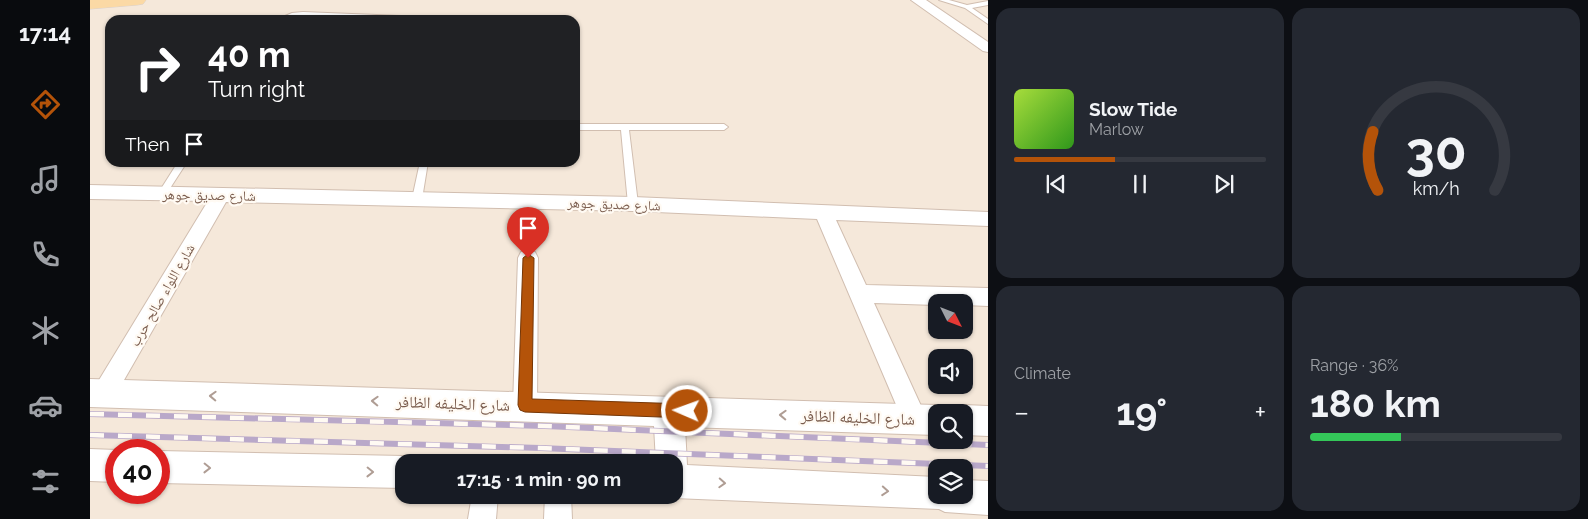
<!DOCTYPE html>
<meta charset="utf-8">
<style>
:root{--surface:#171b24;--page:#242831;--text:#f1f3f6;--muted:#9ea1a6;--line:#363941;--accent:#b45309}
body{margin:0;font-family:Raleway,"Noto Naskh Arabic",sans-serif;background:var(--page);color:var(--text);height:100vh;display:flex;flex-direction:column;font-size:19px;white-space:nowrap}
*{box-sizing:border-box;margin:0}
p{font-size:16px;color:var(--muted)}
.icon{flex:none;width:28px;height:28px;fill:none;stroke:currentColor;stroke-width:2;stroke-linecap:round;stroke-linejoin:round}
.map{position:relative;flex:1;overflow:hidden}
.drawer{display:flex;flex-direction:column;gap:8px;padding:8px;background:#0d0f14;width:600px}
.drawer>*{flex:none}
.hud{position:absolute;left:15px;top:15px;width:475px;height:152px;border-radius:15px;box-shadow:0 1px 4px #0004;background:#202124;color:#fff;overflow:hidden}
.needle{width:32px;rotate:132deg}
.fabs{position:absolute;left:838px;top:294px;display:grid;gap:10px}
.fabs a{display:grid;place-items:center;width:45px;height:45px;border-radius:10px;background:var(--surface);box-shadow:0 1px 4px #0004;font-size:25px}
.speed{position:absolute;left:15px;top:439px;display:flex;gap:10px;font-size:25px;font-weight:700;text-align:center}
.speed>*{display:grid;place-content:center;width:65px;height:65px;border-radius:50%;background:var(--surface);box-shadow:0 1px 4px #0004;line-height:1}
.speed .limit{border:8px solid #d22;background:#fff;color:#111}
.pin{position:absolute;display:grid;place-items:center;width:42px;height:42px;color:#fff;margin:-51px -21px;border-radius:50% 50% 50% 0;rotate:-45deg;box-shadow:0 0 5px #0007}
.pin .icon{rotate:45deg}
.me{position:absolute;width:55px;margin:-28px;rotate:272deg;stroke-linejoin:round;filter:drop-shadow(0 0 4px #0008)}
.turn{display:flex;align-items:center;gap:18px;height:105px;padding:0 20px;font-size:22px}
.turn .icon{width:65px;height:65px;stroke-width:2.5}
.turn b{display:block;font-size:35px;line-height:42px}
.then{display:flex;align-items:center;height:48px;padding:0 20px;background:#0003;gap:10px;font-size:19px}
.big{font-size:38px;font-weight:700;line-height:1.1}
.drawer .tile{flex:1;display:flex;flex-direction:column;justify-content:center;gap:8px;min-width:0;padding:0 18px;border-radius:15px;background:var(--page)}
.drawer .dial{align-items:center;gap:0}
.dial svg{height:130px;overflow:visible;fill:none;stroke:var(--line);stroke-width:7;stroke-linecap:round;text-anchor:middle}
.dial text{fill:var(--text);stroke:none}
.song{display:flex;align-items:center;gap:15px}
.cover{width:60px;height:60px;border-radius:8px;background:linear-gradient(135deg,hsl(80 70% 55%),hsl(110 70% 35%))}
.played{height:5px;border-radius:2px;background:linear-gradient(90deg,var(--accent) 40%,var(--line) 40%)}
.keys{display:flex;justify-content:space-around;direction:ltr}
.heat{display:flex;justify-content:space-between;align-items:center;font-size:28px;direction:ltr}
.charge{height:8px;border-radius:4px;background:linear-gradient(90deg,#34c759 36%,var(--line) 0)}
.drawer .tiles{flex:1;display:grid;gap:8px;grid-template-columns:repeat(2,1fr)}
.trip{position:absolute;left:305px;top:454px;width:288px;height:50px;border-radius:15px;background:var(--surface);box-shadow:0 1px 4px #0004;font-weight:700;line-height:50px;text-align:center}
main{display:flex;flex:1;min-height:0}
.menu{display:flex;flex-direction:column;width:90px;justify-content:space-around;align-items:center;background:#090b0e;color:var(--muted)}
.menu .icon{width:35px;height:35px}
.menu .active{color:var(--accent)}
.menu b{font-size:22px;color:var(--text)}
.map>svg:first-child{display:block}
.residential{fill:#f5e8da;fill-rule:evenodd}
.lines{fill:none;stroke-linecap:round;stroke-linejoin:round}
.service-casing{stroke:#d1beb0;stroke-width:2}
.minor-casing{stroke:#d1beb0;stroke-width:2}
.tertiary-casing{stroke:#d1beb0;stroke-width:2}
.primary-casing{stroke:#dad1cd;stroke-width:1}
.service{fill:#fff;fill-rule:evenodd}
.minor{fill:#fff;fill-rule:evenodd}
.tertiary{fill:#fff;fill-rule:evenodd}
.primary{fill:#fbd9a5;fill-rule:evenodd}
.rail-casing{stroke:#b9a8c9;stroke-width:6}
.rail{stroke:#fffaf3;stroke-width:4.5;stroke-dasharray:14;stroke-linecap:butt}
.oneway{stroke:#af9d94}
.route{fill:#b45309;stroke:#753606}
.labels{text-anchor:middle;stroke-width:4.5;stroke-linejoin:round;paint-order:stroke}
.street-label{font-size:14px;fill:#7a5c4d;stroke:#fffaf3}
.near-street-label{font-size:16px;fill:#7a5c4d;stroke:#fffaf3}
</style>
<main>
<nav class="menu">
<b>17:14</b>
<svg class="icon active" aria-label="directions" viewBox="0 0 24 24"><path d="M12 3l9 9-9 9-9-9zM9 14v-3h6M13 9l2 2-2 2"/></svg>
<svg class="icon" aria-label="music" viewBox="0 0 24 24"><path d="M9 18V5l10-2v13"/><circle cx="6" cy="18" r="3"/><circle cx="16" cy="16" r="3"/></svg>
<svg class="icon" aria-label="phone" viewBox="0 0 24 24"><path d="M5 4h4l2 5-3 2q2 4 5 5l2-3 5 2v4C11 20 4 13 5 4z"/></svg>
<svg class="icon" aria-label="climate" viewBox="0 0 24 24"><path d="M12 3v18M4 7l16 10M4 17L20 7"/></svg>
<svg class="icon" aria-label="car" viewBox="0 0 24 24"><path d="M5 17H2v-5l4-1 3-4h7l3 4 3 1v5h-3M9 17h6M6 11h13"/><circle cx="7" cy="17" r="2"/><circle cx="17" cy="17" r="2"/></svg>
<svg class="icon" aria-label="filters" viewBox="0 0 24 24"><path d="M4 7h16M4 17h16"/><circle cx="9" cy="7" r="2"/><circle cx="15" cy="17" r="2"/></svg>
</nav>
<div class="map">
<svg width="898" height="519" viewBox="0 0 898 519">
<rect width="100%" height="100%" fill="#fdf6ec"/>
<path class="residential" d="M0 0H898V519H0ZM20 20H485V162H20ZM846 302H874V330H846ZM846 358H874V385H846ZM846 412H874V440H846ZM26 450H69V492H26ZM314 462H584V495H314ZM846 468H874V495H846Z"/>
<g class="lines">
<g class="service-casing">
<path id="service" d="M849 0H859L877 5 898 1V5L882 8 898 19V24L875 8Z
M213 12 360 18 363 20H312L213 16C203 16 196 20 186 20L202 13Z
M485 124H634L638 127 634 130H539L548 204 543 207 538 204 531 130H485Z
M88 162H97L75 196H69L67 194 69 192Z
M330 162H338L332 199 327 202 322 199Z"/>
</g>
<g class="minor-casing">
<path id="minor" d="M821 0H836L898 42V52L893 51Z
M0 185 543 197 898 212V226L746 220 776 285 898 288V306L874 305V302H846V305L784 303 837 419 834 428 825 431 816 428 727 219 543 211 136 202 22 401 14 405 6 401 2 393 6 385 118 201 0 199Z
M438 250 445 252 448 258 447 405 444 413 435 417 426 413 423 405 428 258 431 252Z
M382 495H408L406 519H378Z
M455 495H481L482 519H454Z"/>
</g>
<g class="tertiary-casing">
<path id="tertiary" d="M0 379 846 405 857 409 858 412H846V435L595 427 597 465 846 477V495H874V480L898 481V515L855 512 849 509 584 498 578 495H584V462H566L564 426 0 407Z
M874 405 898 406V436L874 435V412H862L863 409Z
M0 449 27 450 26 482 0 481Z
M69 451 314 456 326 462H314V488L69 483Z"/>
</g>
<g class="primary-casing">
<path id="primary" d="M0 0H56L53 4 47 5 0 9Z"/>
</g>
<use href="#service" class="service"/>
<use href="#minor" class="minor"/>
<use href="#tertiary" class="tertiary"/>
<use href="#primary" class="primary"/>
<g class="rail-casing">
<path id="rail" d="M0 414 455 426 898 445
M0 435 450 448 898 466"/>
</g>
<use href="#rail" class="rail"/>
</g>
<defs><path id="oneway-chevron" d="M-2-3.5L2.5 0L-2 3.5" fill="none" stroke-width="1.6" stroke-linecap="round" stroke-linejoin="round" transform="scale(1.25)"/></defs>
<g class="oneway">
<use href="#oneway-chevron" transform="translate(123 396) rotate(-178)"/>
<use href="#oneway-chevron" transform="translate(285 401) rotate(-178)"/>
<use href="#oneway-chevron" transform="translate(693 415) rotate(-178)"/>
<use href="#oneway-chevron" transform="translate(117 468) rotate(1)"/>
<use href="#oneway-chevron" transform="translate(280 472) rotate(1)"/>
<use href="#oneway-chevron" transform="translate(632 483) rotate(3)"/>
<use href="#oneway-chevron" transform="translate(795 491) rotate(4)"/>
</g>
<path class="route" d="M438 254 444 258 442 399 597 404 602 406 604 411 602 416 597 418 435 412 430 410 428 405 433 258Z"/>
<g class="labels">
<g class="street-label">
<text transform="translate(119 195) rotate(1)" y="5">شارع صديق جوهر</text>
<text transform="translate(524 204) rotate(2)" y="5">شارع صديق جوهر</text>
<text transform="translate(72 295) rotate(-60)" y="5">شارع اللواء صالح حرب</text>
</g>
<g class="near-street-label">
<text transform="translate(363 403) rotate(2)" y="6">شارع الخليفه الظافر</text>
<text transform="translate(768 417) rotate(2)" y="6">شارع الخليفه الظافر</text>
</g>
</g>
</svg>
<div class="fabs">
<a><svg class="needle" viewBox="-14 -14 28 28"><path d="M0-13l5 13h-10z" fill="#e53935"/><path d="M0 13l5-13h-10z" fill="#9ea1a6"/></svg></a>
<a><svg class="icon" aria-label="sound" viewBox="0 0 24 24"><path d="M4 9h4l5-4v14l-5-4H4zM17 9q2 3 0 6"/></svg></a>
<a><svg class="icon" aria-label="search" viewBox="0 0 24 24"><circle cx="10" cy="10" r="6"/><path d="M15 15l6 6"/></svg></a>
<a><svg class="icon" aria-label="layers" viewBox="0 0 24 24"><path d="M12 4l9 5-9 5-9-5zM3 14l9 5 9-5"/></svg></a>
</div>
<div class="speed"><div class="limit">40</div></div>
<div class="pin" style="left:438px;top:258px;background:#d93025"><svg class="icon" aria-label="arrive" viewBox="0 0 24 24"><path d="M6 21V4h12l-3 4 3 4H6"/></svg></div>
<svg class="me" style="left:597px;top:411px" viewBox="-20 -20 40 40"><circle r="17" fill="#b45309" stroke="#fff" stroke-width="3"/><path d="M0-11L8 9 0 5-8 9z" fill="#fff"/></svg>
<div class="trip">17:15 · 1 min · 90 m</div>
<div class="hud">
<div class="turn"><svg class="icon" aria-label="right" viewBox="0 0 24 24"><path d="M7 20v-9h11M14 6l5 5-5 5"/></svg><div><b>40 m</b>Turn right</div></div>
<div class="then">Then<svg class="icon" aria-label="arrive" viewBox="0 0 24 24"><path d="M6 21V4h12l-3 4 3 4H6"/></svg></div>
</div>
</div>
<section class="drawer">
<div class="tiles">
<div class="tile">
<div class="song"><i class="cover"></i><div><b>Slow Tide</b><p>Marlow</p></div></div>
<div class="played"></div>
<div class="keys"><svg class="icon" aria-label="previous" viewBox="0 0 24 24"><path d="M18 5L8 12l10 7zM5 5v14"/></svg><svg class="icon" aria-label="pause" viewBox="0 0 24 24"><path d="M8 5v14M16 5v14"/></svg><svg class="icon" aria-label="next" viewBox="0 0 24 24"><path d="M6 5l10 7-10 7zM19 5v14"/></svg></div>
</div>
<div class="tile dial"><svg viewBox="0 0 100 80">
<path d="M14 69A42 42 0 1 1 86 69"/>
<path d="M14 69A42 42 0 0 1 11 33" stroke="#b45309"/>
<text x="50" y="56" font-size="32" font-weight="700">30</text>
<text x="50" y="72" font-size="11">km/h</text>
</svg></div>
<div class="tile"><p>Climate</p>
<div class="heat"><a>−</a><b class="big">19°</b><a>+</a></div>
</div>
<div class="tile"><p>Range · 36%</p><b class="big">180 km</b><div class="charge"></div></div>
</div>
</section>
</main>
